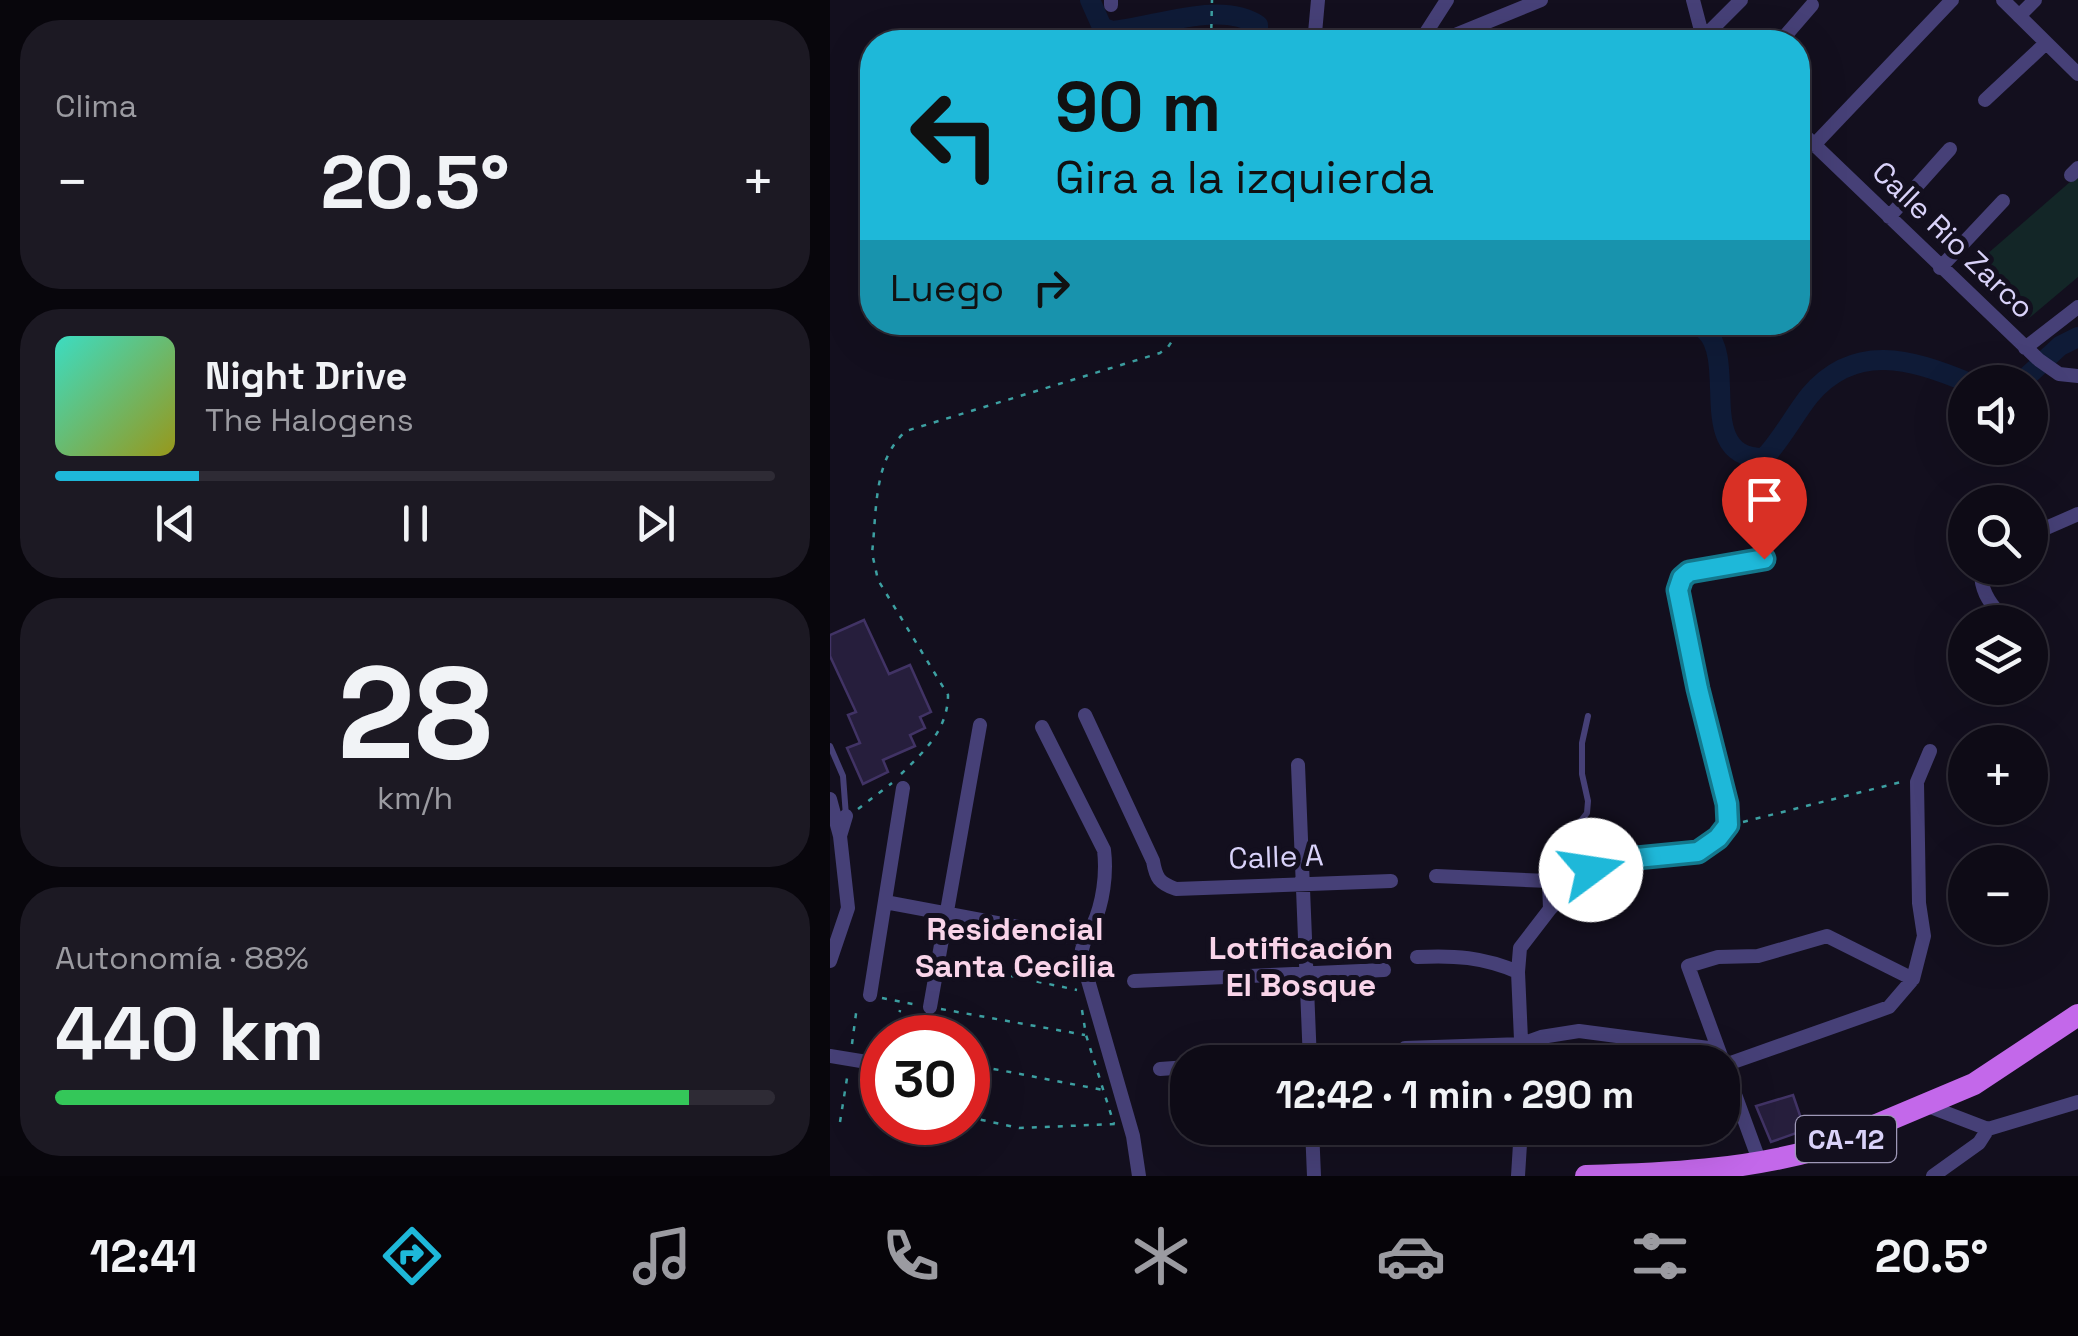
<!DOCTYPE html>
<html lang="es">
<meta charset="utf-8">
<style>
:root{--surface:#0e0b16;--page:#1c1923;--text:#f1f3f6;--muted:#9b9ba1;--line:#2e2b35;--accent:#1eb8d9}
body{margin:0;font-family:"Space Grotesk",sans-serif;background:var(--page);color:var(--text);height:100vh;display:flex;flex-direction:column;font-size:38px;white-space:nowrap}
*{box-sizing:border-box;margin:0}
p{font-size:32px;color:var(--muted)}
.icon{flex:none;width:55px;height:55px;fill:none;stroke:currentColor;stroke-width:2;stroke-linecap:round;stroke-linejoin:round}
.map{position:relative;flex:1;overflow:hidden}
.details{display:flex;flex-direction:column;gap:20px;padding:20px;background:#08060c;width:830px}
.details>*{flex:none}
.guide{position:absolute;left:30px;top:30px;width:950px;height:305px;border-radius:40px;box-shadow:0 10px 40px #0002,0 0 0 2px var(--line);background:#1eb8d9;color:#111;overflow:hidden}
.fabs{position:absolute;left:1118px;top:365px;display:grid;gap:20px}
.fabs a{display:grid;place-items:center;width:100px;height:100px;border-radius:50%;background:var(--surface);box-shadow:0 10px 40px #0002,0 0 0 2px var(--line);font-size:50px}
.speed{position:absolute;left:30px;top:1015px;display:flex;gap:20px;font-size:50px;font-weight:700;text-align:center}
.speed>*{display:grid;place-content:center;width:130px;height:130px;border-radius:50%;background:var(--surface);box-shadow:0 10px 40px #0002,0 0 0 2px var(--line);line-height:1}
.speed .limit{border:15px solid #d22;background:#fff;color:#111}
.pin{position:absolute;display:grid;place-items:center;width:85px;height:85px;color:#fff;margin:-102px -42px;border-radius:50% 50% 50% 0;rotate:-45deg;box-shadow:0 0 10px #0007}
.pin .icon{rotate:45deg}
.me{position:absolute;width:110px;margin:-55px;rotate:76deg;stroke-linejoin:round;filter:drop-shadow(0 0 8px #0008)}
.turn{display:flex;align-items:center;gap:35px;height:210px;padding:0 30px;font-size:45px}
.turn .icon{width:130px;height:130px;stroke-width:2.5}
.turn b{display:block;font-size:70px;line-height:85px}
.then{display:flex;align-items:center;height:95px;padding:0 30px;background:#0003;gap:20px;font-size:38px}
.big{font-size:75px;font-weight:600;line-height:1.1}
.details .card{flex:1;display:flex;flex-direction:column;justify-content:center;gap:15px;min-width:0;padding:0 35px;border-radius:40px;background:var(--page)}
.details .dial{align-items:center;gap:0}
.dial b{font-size:130px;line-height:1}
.song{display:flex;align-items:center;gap:30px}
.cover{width:120px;height:120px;border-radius:15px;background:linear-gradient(135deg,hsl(170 70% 55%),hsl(60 70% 35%))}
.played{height:10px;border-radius:5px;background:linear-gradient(90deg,var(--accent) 20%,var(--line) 20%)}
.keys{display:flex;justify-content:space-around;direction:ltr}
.heat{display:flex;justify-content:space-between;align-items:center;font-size:55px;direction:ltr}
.charge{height:15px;border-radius:8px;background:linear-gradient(90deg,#34c759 88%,var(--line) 0)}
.trip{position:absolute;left:340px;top:1045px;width:570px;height:100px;border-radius:40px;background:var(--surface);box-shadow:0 10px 40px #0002,0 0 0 2px var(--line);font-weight:600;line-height:100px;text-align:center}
.dock{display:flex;height:160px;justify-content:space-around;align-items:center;background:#060409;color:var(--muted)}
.dock .icon{width:70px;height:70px}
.dock .selected{color:var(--accent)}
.dock b{font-size:45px;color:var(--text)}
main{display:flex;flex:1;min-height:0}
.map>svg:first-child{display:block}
.green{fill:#132627}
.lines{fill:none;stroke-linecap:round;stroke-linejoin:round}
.river{stroke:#0f1b37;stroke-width:20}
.building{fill:#261e3c;stroke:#413365;stroke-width:2.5}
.path{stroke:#3da0a2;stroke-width:2.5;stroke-dasharray:5 8;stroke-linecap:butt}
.service{stroke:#464077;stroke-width:6}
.minor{stroke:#464077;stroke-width:14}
.primary{stroke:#c368ea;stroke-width:22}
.route-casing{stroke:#14788d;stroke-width:25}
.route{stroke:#1eb8d9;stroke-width:18}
.labels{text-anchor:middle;stroke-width:10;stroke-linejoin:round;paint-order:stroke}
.shield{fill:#130f1e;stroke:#9e98b7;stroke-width:2.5}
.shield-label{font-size:28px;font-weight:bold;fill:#d9d2f9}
.street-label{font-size:30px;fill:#d9d2f9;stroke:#130f1e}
.neighbourhood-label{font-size:32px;font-weight:bold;fill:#f9d4e9;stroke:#130f1e}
</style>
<main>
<section class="details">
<div class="card"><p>Clima</p>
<div class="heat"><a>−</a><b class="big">20.5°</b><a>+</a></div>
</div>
<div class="card">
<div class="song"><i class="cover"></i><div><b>Night Drive</b><p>The Halogens</p></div></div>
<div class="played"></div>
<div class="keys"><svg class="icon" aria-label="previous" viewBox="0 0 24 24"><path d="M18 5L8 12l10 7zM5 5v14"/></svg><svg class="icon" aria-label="pause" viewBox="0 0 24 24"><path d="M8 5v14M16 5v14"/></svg><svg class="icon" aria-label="next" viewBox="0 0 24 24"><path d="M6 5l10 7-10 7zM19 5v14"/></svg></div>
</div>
<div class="card dial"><b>28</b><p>km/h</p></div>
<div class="card"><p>Autonomía · 88%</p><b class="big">440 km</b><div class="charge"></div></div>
</section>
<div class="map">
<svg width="1248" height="1176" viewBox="0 0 1248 1176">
<rect width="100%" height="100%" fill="#130f1e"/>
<path class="green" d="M1248 175V277L1198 319 1148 262Z"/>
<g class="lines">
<path class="river" d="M260 0 272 27 281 31C326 27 390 0 428 25V42
M862 322C867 325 872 327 876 331 908 364 864 458 934 458 952 439 964 415 980 395 1025 342 1081 359 1137 382
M1191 382 1230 346 1248 337"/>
</g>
<path class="building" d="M34 620 59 674 80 665 101 712 90 717 95 728 80 735 85 746 53 760 58 772 33 784 17 748 30 743 18 715 26 712 0 656V635Z
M963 1095 975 1130 941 1142 926 1106Z"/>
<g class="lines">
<path class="path" d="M381 42 382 0
M71 774C94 752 118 729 118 695L48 580 42 553C47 511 43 460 76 431L330 353 338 347 355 322
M28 809 62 783
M913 822 1075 781
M143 968 247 990
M52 998 88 1005
M111 1009 255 1035
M252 1010 256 1035 284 1124
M66 1038 70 1010
M110 1038 111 1032
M22 1044 27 1006
M138 1064 273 1090
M138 1117 189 1128 285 1124
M10 1122 18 1072
M53 1128 54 1122
M96 1134 98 1122"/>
<path class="service" d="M0 746 13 776 16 816
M719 880 725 854 757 813 758 801 752 774V743L758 716"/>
<path class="minor" d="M488 0 485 33 489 42
M863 0 873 38 878 42
M1173 0 1248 74
M281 5V0
M1189 16 1205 0
M652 25 660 42
M590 42 617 0
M608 42 711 0
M861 42 873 38 911 0
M950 42 982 5
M1155 100 1216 43
M968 129 1209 360 1229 374 1248 376
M984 145 1122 0
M1241 175 1248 168
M1059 217 1120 149
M1110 268 1173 201
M1195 348 1248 307
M1200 535 1248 514
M1151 568C1150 589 1158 601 1171 616
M255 715 323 861C326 878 329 883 346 889L561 881
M212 727 274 850C277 874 273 903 263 925 257 939 253 939 251 956L303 1136 309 1176
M468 765 480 1062
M0 799 10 836
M606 876 719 881 720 909 690 948 688 972
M55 902 253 939
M720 909C734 895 750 875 767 866 816 842 856 876 898 825L897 804 868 689 848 590 852 578 859 572 934 559
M587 957C624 955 653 957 688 972L692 1062
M0 961 18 908 10 836 16 816
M304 981 554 970
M40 995 73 788
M100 1007 150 725
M575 1048 692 1044 711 1037 749 1031 886 1049
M0 1056 49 1064
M472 1062 560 1061
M892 1066 1059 1007 1083 979 1094 936 1089 903 1087 782 1100 751
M330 1069 358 1067
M1098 1106 1158 1129
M482 1128 484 1176
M691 1139 721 1128
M929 1160 858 966 888 957 928 956 997 936 1083 979
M688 1176 691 1128
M1103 1176 1149 1143 1158 1129 1248 1102"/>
<path class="primary" d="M756 1176C835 1174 917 1170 992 1148L1144 1084 1248 1015"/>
</g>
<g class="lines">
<g class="route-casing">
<path id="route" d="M761 870 786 860 868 852 888 838 898 825 897 804 868 689 848 590 852 578 859 572 934 559"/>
</g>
<use href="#route" class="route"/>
</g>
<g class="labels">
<rect class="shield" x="966" y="1116" width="100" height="46" rx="8"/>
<g class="shield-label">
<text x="1016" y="1149">CA-12</text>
</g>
<g class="street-label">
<text transform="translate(1123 240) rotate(44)" y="10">Calle Rio Zarco</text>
<text transform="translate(446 857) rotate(-2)" y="10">Calle A</text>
</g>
<g class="neighbourhood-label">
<text x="185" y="940">Residencial<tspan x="185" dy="37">Santa Cecilia</tspan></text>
<text x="471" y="959">Lotificación<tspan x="471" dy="37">El Bosque</tspan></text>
</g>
</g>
</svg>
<div class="fabs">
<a><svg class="icon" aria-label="sound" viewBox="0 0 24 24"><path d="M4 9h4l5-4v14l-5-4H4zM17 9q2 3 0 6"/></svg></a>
<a><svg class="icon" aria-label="search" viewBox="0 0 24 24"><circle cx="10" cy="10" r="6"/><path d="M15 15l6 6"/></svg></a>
<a><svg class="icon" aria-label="layers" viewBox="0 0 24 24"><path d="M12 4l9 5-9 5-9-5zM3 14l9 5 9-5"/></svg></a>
<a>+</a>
<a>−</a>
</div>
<div class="speed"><div class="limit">30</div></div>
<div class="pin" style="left:934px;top:559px;background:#d93025"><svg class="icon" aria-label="arrive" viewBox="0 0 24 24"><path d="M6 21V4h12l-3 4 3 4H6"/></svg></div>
<svg class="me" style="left:761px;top:870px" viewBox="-20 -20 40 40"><circle r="19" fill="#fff"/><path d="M0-13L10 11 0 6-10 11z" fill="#1eb8d9"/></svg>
<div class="trip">12:42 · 1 min · 290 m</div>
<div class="guide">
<div class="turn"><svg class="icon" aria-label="left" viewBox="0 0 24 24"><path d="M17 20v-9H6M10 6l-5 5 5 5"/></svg><div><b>90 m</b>Gira a la izquierda</div></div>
<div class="then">Luego<svg class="icon" aria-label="right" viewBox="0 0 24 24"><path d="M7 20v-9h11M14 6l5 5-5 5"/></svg></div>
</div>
</div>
</main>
<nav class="dock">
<b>12:41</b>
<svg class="icon selected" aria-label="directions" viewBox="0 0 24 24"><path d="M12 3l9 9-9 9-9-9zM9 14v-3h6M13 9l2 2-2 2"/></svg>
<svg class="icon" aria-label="music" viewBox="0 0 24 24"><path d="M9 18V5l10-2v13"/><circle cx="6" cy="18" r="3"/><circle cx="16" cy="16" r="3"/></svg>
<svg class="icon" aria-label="phone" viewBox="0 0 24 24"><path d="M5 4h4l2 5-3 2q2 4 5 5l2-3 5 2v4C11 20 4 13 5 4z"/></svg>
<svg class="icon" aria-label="climate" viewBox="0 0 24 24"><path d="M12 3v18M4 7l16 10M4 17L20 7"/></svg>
<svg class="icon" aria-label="car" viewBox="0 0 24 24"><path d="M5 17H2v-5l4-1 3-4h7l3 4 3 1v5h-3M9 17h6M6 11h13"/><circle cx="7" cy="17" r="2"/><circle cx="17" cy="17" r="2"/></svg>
<svg class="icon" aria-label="filters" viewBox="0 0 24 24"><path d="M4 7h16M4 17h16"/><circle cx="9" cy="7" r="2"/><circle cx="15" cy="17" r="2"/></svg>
<b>20.5°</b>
</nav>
